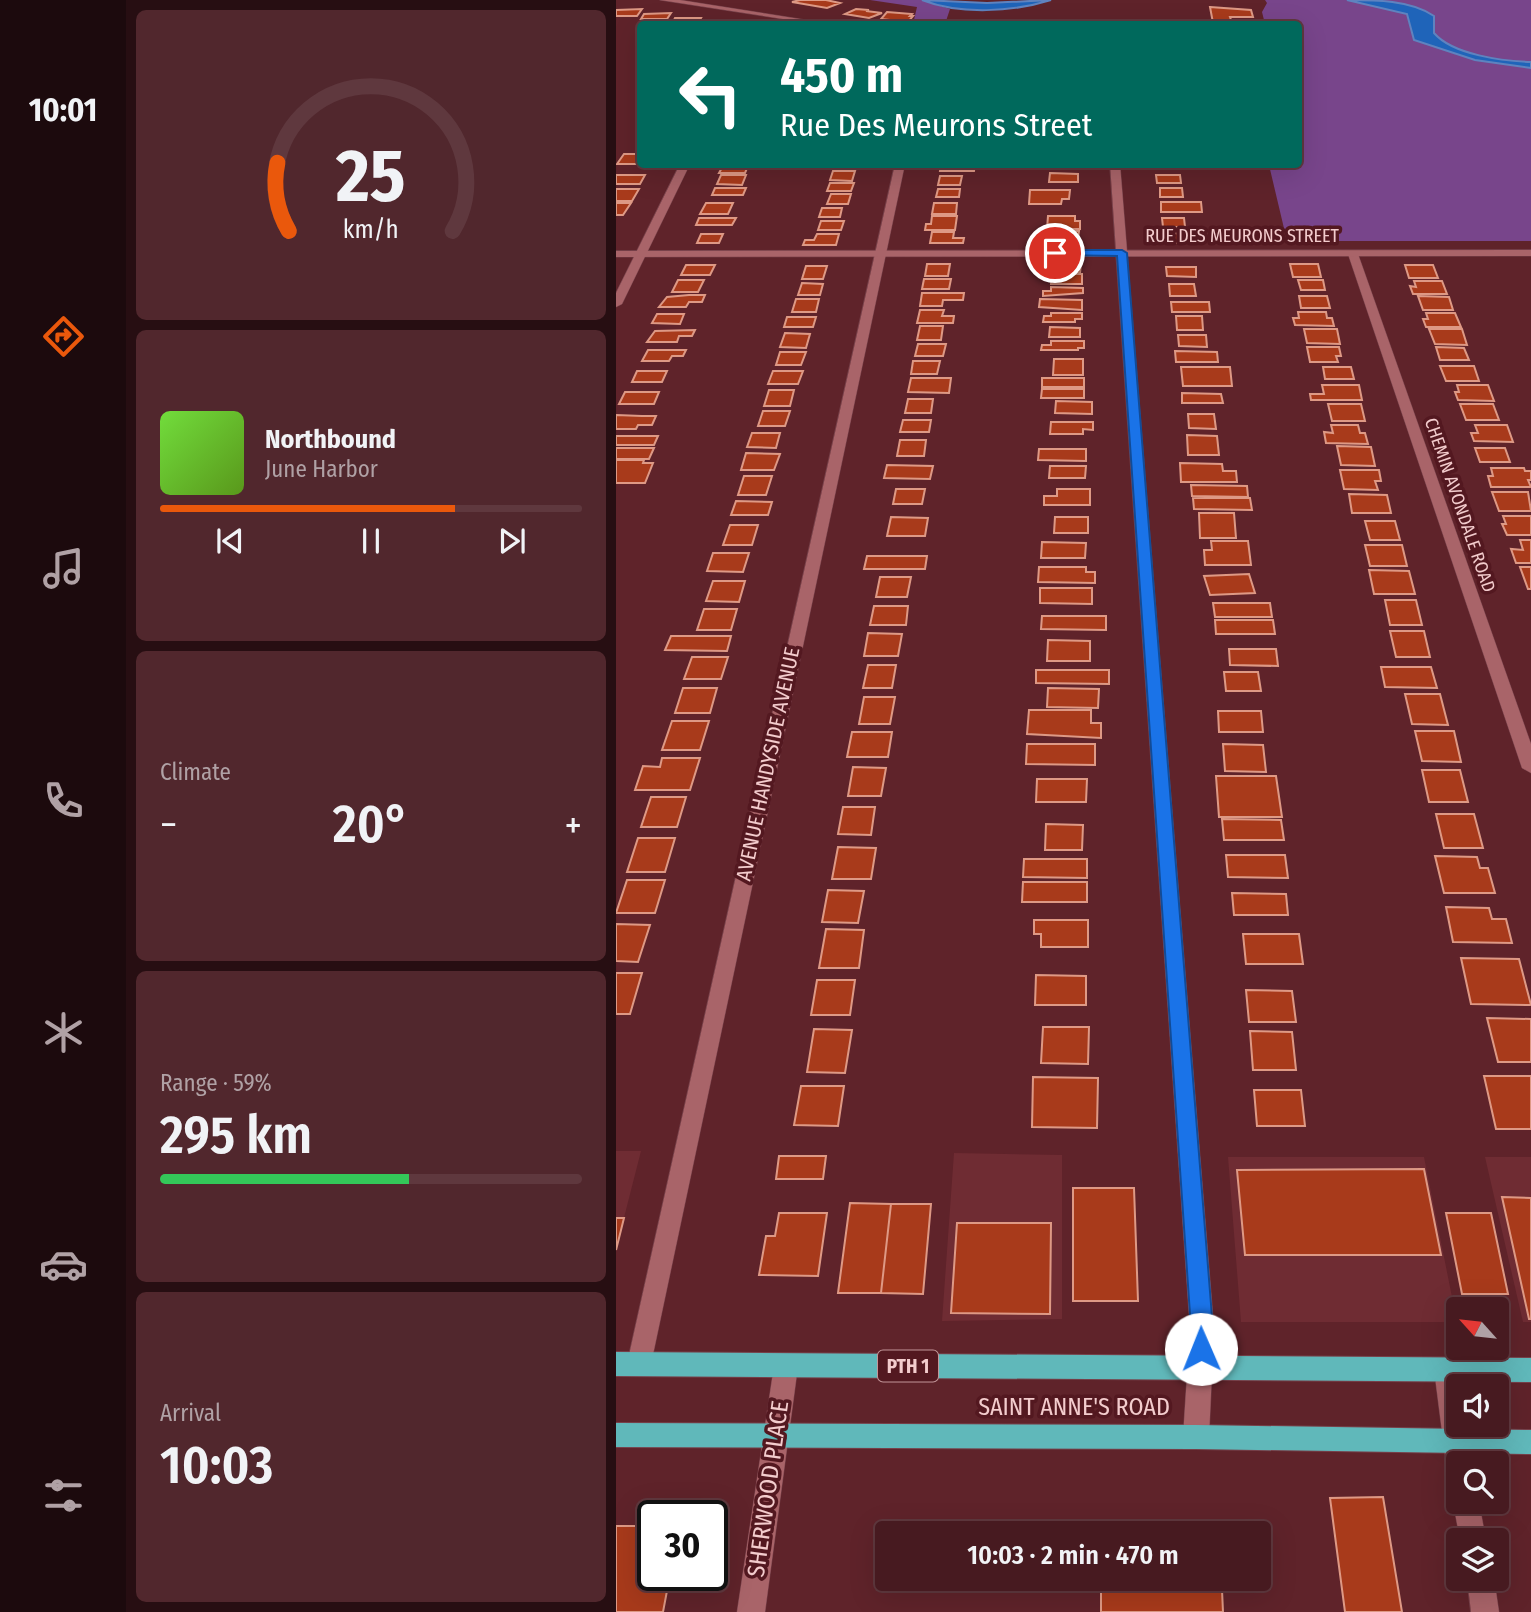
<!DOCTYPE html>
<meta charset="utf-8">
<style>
:root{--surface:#471a20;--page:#51272d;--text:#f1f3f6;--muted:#b0a1a5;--line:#5f383e;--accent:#ea580c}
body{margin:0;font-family:"Fira Sans Condensed",sans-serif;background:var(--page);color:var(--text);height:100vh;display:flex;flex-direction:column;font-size:26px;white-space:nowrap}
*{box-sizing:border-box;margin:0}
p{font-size:23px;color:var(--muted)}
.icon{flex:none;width:38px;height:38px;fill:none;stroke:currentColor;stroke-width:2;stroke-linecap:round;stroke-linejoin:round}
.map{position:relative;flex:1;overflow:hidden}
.drawer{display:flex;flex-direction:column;gap:10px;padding:10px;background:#270e12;width:490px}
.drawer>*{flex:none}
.banner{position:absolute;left:21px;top:21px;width:665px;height:147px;border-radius:7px;box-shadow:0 7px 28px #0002,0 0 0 2px var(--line);background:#00695c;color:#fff;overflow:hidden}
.needle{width:46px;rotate:297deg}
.buttons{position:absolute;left:830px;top:1297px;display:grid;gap:14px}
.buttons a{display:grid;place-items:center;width:63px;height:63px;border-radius:7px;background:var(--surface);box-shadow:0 7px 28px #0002,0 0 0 2px var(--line);font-size:35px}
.speed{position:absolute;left:21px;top:1500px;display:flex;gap:14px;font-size:35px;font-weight:700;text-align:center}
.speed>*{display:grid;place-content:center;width:91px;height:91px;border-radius:50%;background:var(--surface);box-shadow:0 7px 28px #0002,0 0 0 2px var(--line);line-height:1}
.speed .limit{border:4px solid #111;border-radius:10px;background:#fff;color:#111}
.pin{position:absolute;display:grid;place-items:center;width:60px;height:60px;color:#fff;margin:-30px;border:4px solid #fff;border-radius:50%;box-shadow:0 2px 7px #0007}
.me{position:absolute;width:77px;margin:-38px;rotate:359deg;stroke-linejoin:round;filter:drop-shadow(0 0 5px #0008)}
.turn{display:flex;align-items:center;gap:24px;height:147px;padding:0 28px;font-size:32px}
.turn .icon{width:91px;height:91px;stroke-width:2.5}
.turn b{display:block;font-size:49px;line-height:60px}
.big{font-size:52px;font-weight:600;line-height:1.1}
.drawer .widget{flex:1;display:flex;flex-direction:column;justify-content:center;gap:10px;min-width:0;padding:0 24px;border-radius:10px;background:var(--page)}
.drawer .dial{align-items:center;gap:0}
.dial svg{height:182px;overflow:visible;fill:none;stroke:var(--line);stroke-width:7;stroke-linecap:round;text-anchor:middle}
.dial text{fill:var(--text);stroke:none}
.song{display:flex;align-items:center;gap:21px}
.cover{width:84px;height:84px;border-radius:10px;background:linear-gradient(135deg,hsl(100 70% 55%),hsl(90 70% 35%))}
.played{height:7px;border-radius:4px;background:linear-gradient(90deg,var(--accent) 70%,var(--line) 70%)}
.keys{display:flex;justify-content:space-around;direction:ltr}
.heat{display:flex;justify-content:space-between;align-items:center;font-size:38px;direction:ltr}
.charge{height:10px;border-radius:5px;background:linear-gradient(90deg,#34c759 59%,var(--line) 0)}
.trip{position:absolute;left:259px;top:1521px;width:396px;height:70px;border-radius:7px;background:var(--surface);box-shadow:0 7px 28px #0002,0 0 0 2px var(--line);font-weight:600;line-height:70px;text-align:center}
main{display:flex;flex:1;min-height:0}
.dock{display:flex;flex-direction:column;width:126px;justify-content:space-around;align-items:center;background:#1c0a0d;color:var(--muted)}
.dock .icon{width:49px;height:49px}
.dock .selected{color:var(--accent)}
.dock b{font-size:32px;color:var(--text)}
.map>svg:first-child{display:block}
.built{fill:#6f2c33}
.green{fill:#78458b}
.water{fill:#1f64b9;stroke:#5f83bf;stroke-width:2}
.building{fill:#a83a1b;stroke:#de9985;stroke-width:2}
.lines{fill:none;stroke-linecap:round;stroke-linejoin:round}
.minor-casing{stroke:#76414a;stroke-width:1}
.tertiary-casing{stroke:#76414a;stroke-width:1}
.trunk-casing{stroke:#76414a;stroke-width:2}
.minor{fill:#a96469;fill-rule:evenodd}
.tertiary{fill:#a96469;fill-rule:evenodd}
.trunk{fill:#60b8ba;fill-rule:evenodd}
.route{fill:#1a73e8;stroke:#114b97;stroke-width:2}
.labels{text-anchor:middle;stroke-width:7;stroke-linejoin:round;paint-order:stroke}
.far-street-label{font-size:18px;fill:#f3cccd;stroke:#531820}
.shield{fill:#531820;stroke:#c39699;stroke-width:2}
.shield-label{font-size:19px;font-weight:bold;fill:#f3cccd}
.street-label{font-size:21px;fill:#f3cccd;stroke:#531820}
.near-street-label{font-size:24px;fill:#f3cccd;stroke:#531820}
</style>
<main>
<nav class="dock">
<b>10:01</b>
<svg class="icon selected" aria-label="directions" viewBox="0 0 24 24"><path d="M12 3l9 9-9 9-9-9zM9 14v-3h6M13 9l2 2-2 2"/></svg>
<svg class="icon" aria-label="music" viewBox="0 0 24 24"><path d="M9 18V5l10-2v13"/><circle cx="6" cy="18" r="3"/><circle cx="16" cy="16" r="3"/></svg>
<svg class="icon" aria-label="phone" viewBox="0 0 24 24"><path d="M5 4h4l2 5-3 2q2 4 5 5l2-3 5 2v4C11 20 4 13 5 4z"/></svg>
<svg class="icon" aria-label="climate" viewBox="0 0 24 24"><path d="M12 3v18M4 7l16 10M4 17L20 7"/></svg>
<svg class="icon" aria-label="car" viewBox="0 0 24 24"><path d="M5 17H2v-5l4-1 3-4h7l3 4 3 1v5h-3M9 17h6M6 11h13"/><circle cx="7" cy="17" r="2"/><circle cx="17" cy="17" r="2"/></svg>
<svg class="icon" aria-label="filters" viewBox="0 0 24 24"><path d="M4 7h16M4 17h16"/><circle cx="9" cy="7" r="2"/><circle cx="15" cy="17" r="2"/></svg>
</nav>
<section class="drawer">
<div class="widget dial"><svg viewBox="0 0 100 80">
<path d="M14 69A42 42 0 1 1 86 69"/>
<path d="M14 69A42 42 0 0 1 9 39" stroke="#ea580c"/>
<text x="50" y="56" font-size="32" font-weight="700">25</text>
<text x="50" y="72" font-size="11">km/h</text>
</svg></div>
<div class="widget">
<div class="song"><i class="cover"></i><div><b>Northbound</b><p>June Harbor</p></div></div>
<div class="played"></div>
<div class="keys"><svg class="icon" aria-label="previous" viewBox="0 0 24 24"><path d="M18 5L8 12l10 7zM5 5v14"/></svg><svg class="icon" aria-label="pause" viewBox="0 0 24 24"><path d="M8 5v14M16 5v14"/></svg><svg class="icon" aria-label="next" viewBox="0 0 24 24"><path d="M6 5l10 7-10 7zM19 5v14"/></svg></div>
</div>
<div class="widget"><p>Climate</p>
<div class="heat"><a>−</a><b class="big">20°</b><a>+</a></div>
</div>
<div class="widget"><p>Range · 59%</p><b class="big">295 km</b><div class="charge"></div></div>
<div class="widget"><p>Arrival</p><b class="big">10:03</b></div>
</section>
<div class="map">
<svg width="915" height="1612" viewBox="0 0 915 1612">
<rect width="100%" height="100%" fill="#5f232a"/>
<path class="built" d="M0 1151H25L0 1249Z
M338 1153 446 1155V1319L326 1321Z
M612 1157H808L841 1322H625Z
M869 1157H915V1322H907Z"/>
<path class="green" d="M254 0H306L334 9 329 24H297L301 7Z
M649 0H915V241H671L653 165 682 164V24H649L646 12 651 3Z"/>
<path class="water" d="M306 0 371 3 435 0C397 12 344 15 306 0Z
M731 0C759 0 795 0 818 16V33C837 55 887 61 915 62V68L859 60 798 40 791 14Z"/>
<path class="building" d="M184 0H210L224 3 211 8 176 2Z
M594 7 635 10 637 17H614L616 23H597Z
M26 9 21 16H0V10Z
M240 9 253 10 250 11 266 13 253 18 229 14Z
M271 12 296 14 294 16H297L292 22 265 19Z
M55 13 51 19H25L28 14Z
M59 18H85L82 23 56 24Z
M8 154H24V164H1Z
M325 164H359L358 171H324Z
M429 164H460V169H429Z
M107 166H132L129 173H103Z
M217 171H239L236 181 214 180Z
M434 173 462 174V182H433Z
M0 175H29L24 184H0Z
M105 175H130L126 185 101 184Z
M540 175H564L565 183H541Z
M324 176H346L344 185H322Z
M214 183H238L235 191H211Z
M99 188H130L127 195H96Z
M544 188H566L567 197H544Z
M0 189H23L16 201H0Z
M322 189H344L343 197H320Z
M414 190H454L453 199H446L445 204H413Z
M215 194H235L232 204H211Z
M545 202H585L586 212H545Z
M0 203H15L7 215H0Z
M90 203H117L112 214H84Z
M318 203H341L340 214H316Z
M206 208H226L224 217H203Z
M316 216H341L339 230H309L310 224H315Z
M432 216H459V221H464V229H431Z
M83 218H120L116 225H80Z
M546 218H568L569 227H547Z
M205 221H228L225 230H202Z
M427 231H463L462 238H454V245H426Z
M316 232H338L337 238H348L347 243H314Z
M547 233 571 234 572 243H548Z
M85 234H107L103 243H81Z
M201 234H223L220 245H187L189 240H198Z
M425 263H465L464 273H425Z
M311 264H334L332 276H309Z
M674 264H702L705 277H677Z
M70 265H99L94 275H65Z
M789 265H817L822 278H793Z
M190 266H211L207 279H186Z
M550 267H580V277L551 276Z
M436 274H466V284H435Z
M308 279H335L333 289H306Z
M62 280H88L82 292H56Z
M682 280H707L709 290H685Z
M798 281H826L831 294H797L794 286 800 287Z
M186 283 207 284 204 295H182Z
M553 284H578L580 296H554Z
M435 287 467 288V293L427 296V291H435Z
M306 293H348L347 300H327L326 306H304Z
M73 295H89L86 302H73L70 307H43L51 297Z
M683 296H711L714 308H685Z
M802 296 833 297 837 310H807Z
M180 299H203L200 312H176Z
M424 299 466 300V310L423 307Z
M555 302H593L594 312H556Z
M304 310H328L326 316H338L337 323H301Z
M682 312H710L711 318H716L718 326 679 325 677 318H683Z
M435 313H466V319H459V322H427L428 316H435Z
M810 313H839L845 327H810L807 319H812Z
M41 314H68L64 324 36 323Z
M560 316H586L587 330H561Z
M171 317H200L197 327H168Z
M304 326H327L325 340H301Z
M434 327 464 328V337H433Z
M688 329H721L724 344 691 343Z
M813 329H846L851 345 819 344Z
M79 330 76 336H63L61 342H31L39 331Z
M169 333 194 334 190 348 164 347Z
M562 335H590L591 347 563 346Z
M435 341H468V348H462V350H425L426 345H435Z
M302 344H330L327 356H299Z
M691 347H723L725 356H720L722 362H694Z
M820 347 848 348 853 360H824Z
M32 350H70L67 356H56L53 361H26Z
M559 351 601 352 602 362H560Z
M164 352H190L185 365H160Z
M438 359H467V375H437Z
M297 361H324L321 374H295Z
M824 366H858L863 381H830Z
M565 367H614L616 386H567Z
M707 367H735L738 379H709Z
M21 371H51L46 382H16Z
M157 371H187L182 384H152Z
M295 378H335L333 393 292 392Z
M426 378H468V387H426Z
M706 385H743L746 400H695L694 394H708Z
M841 385H872L878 401 842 400 839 392H843Z
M426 389H468V398H425Z
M153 390H178L174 406H148Z
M9 392H43L38 404H3Z
M566 393 605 394 607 403H566Z
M292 399H317L315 413H289Z
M440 401 476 402V414L439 413Z
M712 404H745L749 421H716Z
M844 404H877L883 420H850Z
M147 411H174L169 426H142Z
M572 414H598L600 429 573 428Z
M0 415 26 416H40L36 425H22L20 429H0Z
M287 420H315L313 432H284Z
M435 422H477V430L467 429V434H434Z
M715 425H742L744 433H749L752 444 710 443 708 432 717 433Z
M859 425H891L897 442 858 441 855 433H862Z
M136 433H164L160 448 131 447Z
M571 435 601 436 603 455H572Z
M0 436H42L38 445H0Z
M284 440H310L308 456H281Z
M721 446 755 447 759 466 725 465Z
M0 448H38L33 459H0Z
M859 448H889L894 462H864Z
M423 449H470V461L422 460Z
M130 453 164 454 158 470H125Z
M0 460H28L27 463H37L29 483H0Z
M564 463 606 464 607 471H620L621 482H565Z
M271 465 317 466 314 479 268 478Z
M434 466H470L469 478H433Z
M875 468H908L909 471H915V480H912L915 487H875L872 476H877Z
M724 470H763L765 481H759L762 490 728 489Z
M128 476H156L150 495H122Z
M575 485 631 486 632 497 576 496Z
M280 489H309L306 504H277Z
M441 489H474V505H428V496H441Z
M876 492H912L915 511H883Z
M733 494 771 495 775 513H736Z
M577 498H634L636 510 578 509Z
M120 501 156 502 152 515H115Z
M583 513H618L620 538H584Z
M887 516H915V535H891L886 524H890Z
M275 517 312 518 309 536H271Z
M439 517H472V533H438Z
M749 521H779L784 540H754Z
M114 525H142L136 545H107Z
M904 540H915V563H900L895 549 907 550Z
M595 541H632L635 565H589L588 550H596Z
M426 542 470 543 469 558H425Z
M749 545H786L791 566H754Z
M97 553H133L127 572 91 571Z
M251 556H311L309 569H248Z
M423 567H470V572H479V583L422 582Z
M904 567H915V589H912Z
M753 570 793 571 799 594H758Z
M633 574 639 593 594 595 588 576Z
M264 577H295L291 597H260Z
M97 581H129L123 602 90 601Z
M424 588H476V604L424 603Z
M769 600H800L806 625H774Z
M597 603H654L656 617H599Z
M258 606H292L290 625H254Z
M88 609H121L115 630H81Z
M426 616H490V630L425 629Z
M599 620H657L659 634H600Z
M774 631H808L814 657H780Z
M252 633 286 634 282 656H248Z
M55 636H115L111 651 49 650Z
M432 640 474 641V661H431Z
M613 649H660L662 666 614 665Z
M76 657H112L105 679H68Z
M252 665H280L276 688H247Z
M765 667H815L821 688 769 687Z
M420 670H493V684L420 683Z
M608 672H642L645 691H610Z
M67 688H101L94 713H59Z
M432 688 483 689 482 708 431 707Z
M789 694H824L832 725 796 724Z
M248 697H279L274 724H243Z
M413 710H475V723H485V738L411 734Z
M602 711H645L647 732H603Z
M56 721H93L84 750H46Z
M799 731H838L845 762 806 761Z
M236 732H276L272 757H231Z
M411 744H479V765L410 764Z
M607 744 647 745 650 772 609 771Z
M46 758H84L74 790H19L27 766 44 767Z
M237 767 270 768 265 796H232Z
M806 770H844L852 802H813Z
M600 776H660L666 817H603Z
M421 779H471L470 802H420Z
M35 797H70L61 827H25Z
M227 807H259L255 835 222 834Z
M820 814H858L867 848H828Z
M606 819 665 820 668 840H608Z
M430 824 467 825 466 850H429Z
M22 838H59L49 872H11Z
M222 847 260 848 255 879H216Z
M610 855H669L672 878 612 877Z
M819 856 861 857 864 868H872L879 893H828Z
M408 859H471V878L407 877Z
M11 880H49L39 913H0Z
M407 882H471V902H406Z
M212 890 248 891 242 923 206 922Z
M616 893 670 894 672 915H618Z
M830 907 873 908 876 919H890L896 943 837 942Z
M418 920H472V947H425V934H418Z
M0 924 34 925 22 962 0 961Z
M210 929 248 930 243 968H203Z
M627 934H683L687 964H630Z
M845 958 903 959 915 1005 855 1004Z
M0 973H26L14 1014H0Z
M420 975 470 976V1005H419Z
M201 980H239L234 1015H195Z
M630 990 676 991 680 1022H633Z
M871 1018 915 1019V1062H882Z
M427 1027H473L472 1064 425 1063Z
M198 1029 236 1030 229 1073 191 1072Z
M634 1031 676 1032 680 1070H637Z
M868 1076H915V1129H880Z
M417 1077 482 1078 481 1128 416 1127Z
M185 1086H228L222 1126 178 1125Z
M638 1090H685L689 1126H641Z
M163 1156H210L207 1179H160Z
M808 1169 825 1255H629L621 1170Z
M457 1188H518L522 1301H457Z
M886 1197 915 1198V1319H913Z
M234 1203 275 1204 265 1293H222Z
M275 1204H315L307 1294 265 1293Z
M163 1213H211L202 1276 143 1275 150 1236H159Z
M830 1213H875L892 1294H846Z
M0 1218H8L0 1250Z
M341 1223H435L434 1314 335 1313Z
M767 1497 786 1612H729L714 1498Z
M0 1526H37V1575H54L47 1612H0Z
M485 1589 606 1590 607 1612H485Z"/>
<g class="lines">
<g class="minor-casing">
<path id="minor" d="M44 0H64L216 24H199Z
M64 164H74L6 304 0 307V293Z
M279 164H289L35 1364 32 1371 23 1374 14 1371 11 1364Z
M494 164H504L598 1329 593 1437 589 1445 580 1448 571 1445 567 1437 574 1329Z
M733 252 742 254 915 744V773L906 768 732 254Z
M170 1356 179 1359 182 1366 149 1612H121L158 1366 161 1359Z
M830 1358 839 1362 845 1386H842V1424H850L856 1463H842V1474L834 1471 830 1463 818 1369 821 1362Z
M841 1494 842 1502H863L870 1540H844L837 1502Z
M851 1578H878L883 1612H855Z"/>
</g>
<g class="tertiary-casing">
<path id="tertiary" d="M915 250V256L0 257V251Z"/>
</g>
<g class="trunk-casing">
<path id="trunk" d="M0 1352 915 1358V1382L0 1376Z
M0 1423 580 1425 915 1430V1454L580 1449 0 1447Z"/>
</g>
<use href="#minor" class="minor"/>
<use href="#tertiary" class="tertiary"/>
<use href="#trunk" class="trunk"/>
</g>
<path class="route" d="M439 250H506L511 253 597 1329 596 1349 593 1356 585 1358 577 1356 574 1349 575 1329 501 256 436 255V251Z"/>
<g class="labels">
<g class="far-street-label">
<text x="626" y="242">RUE DES MEURONS STREET</text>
<text transform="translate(844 505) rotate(71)" y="6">CHEMIN AVONDALE ROAD</text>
</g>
<rect class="shield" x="262" y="1350.5" width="60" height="31" rx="5"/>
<g class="shield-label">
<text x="292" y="1373">PTH 1</text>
</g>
<g class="street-label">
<text transform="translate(152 764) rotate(-78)" y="7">AVENUE HANDYSIDE AVENUE</text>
</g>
<g class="near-street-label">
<text x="458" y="1415">SAINT ANNE'S ROAD</text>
<text transform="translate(152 1489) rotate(-82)" y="8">SHERWOOD PLACE</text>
</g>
</g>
</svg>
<div class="buttons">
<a><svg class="needle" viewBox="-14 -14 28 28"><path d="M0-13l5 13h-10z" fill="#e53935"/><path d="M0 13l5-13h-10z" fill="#b0a1a5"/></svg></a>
<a><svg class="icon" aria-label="sound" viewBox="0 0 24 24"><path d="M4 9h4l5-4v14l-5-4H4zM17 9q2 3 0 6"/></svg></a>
<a><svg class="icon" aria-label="search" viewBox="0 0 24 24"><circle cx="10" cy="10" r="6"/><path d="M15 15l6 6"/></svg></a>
<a><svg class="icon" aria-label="layers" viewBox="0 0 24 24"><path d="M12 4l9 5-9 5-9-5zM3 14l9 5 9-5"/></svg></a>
</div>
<div class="speed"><div class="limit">30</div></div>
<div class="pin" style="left:439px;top:253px;background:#d93025"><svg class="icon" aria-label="arrive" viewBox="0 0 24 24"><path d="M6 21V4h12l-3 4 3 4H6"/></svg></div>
<svg class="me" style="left:585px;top:1349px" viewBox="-20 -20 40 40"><circle r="19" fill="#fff"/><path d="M0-13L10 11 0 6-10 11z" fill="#1a73e8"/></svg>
<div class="trip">10:03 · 2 min · 470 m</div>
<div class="banner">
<div class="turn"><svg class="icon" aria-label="left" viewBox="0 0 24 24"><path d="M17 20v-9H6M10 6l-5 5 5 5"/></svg><div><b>450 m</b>Rue Des Meurons Street</div></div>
</div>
</div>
</main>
